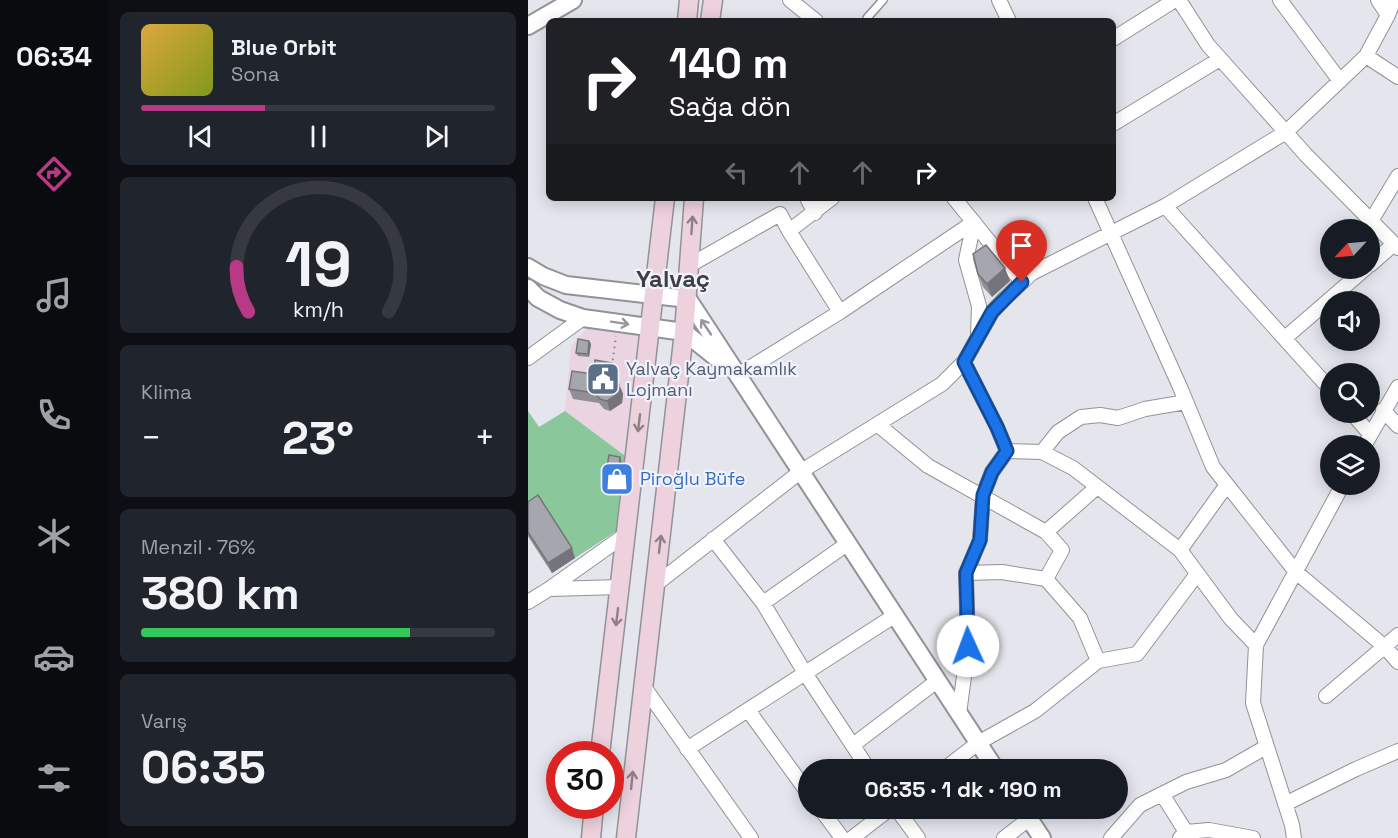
<!DOCTYPE html>
<html lang="tr">
<meta charset="utf-8">
<style>
:root{--surface:#171b24;--page:#20242c;--text:#f1f3f6;--muted:#9ea1a6;--line:#363941;--accent:#b83a86}
body{margin:0;font-family:"Space Grotesk",sans-serif;background:var(--page);color:var(--text);height:100vh;display:flex;flex-direction:column;font-size:22px;white-space:nowrap}
*{box-sizing:border-box;margin:0}
p{font-size:20px;color:var(--muted)}
.icon{flex:none;width:33px;height:33px;fill:none;stroke:currentColor;stroke-width:2;stroke-linecap:round;stroke-linejoin:round}
.map{position:relative;flex:1;overflow:hidden}
.drawer{display:flex;flex-direction:column;gap:12px;padding:12px;background:#0d0f14;width:420px}
.drawer>*{flex:none}
.banner{position:absolute;left:18px;top:18px;width:570px;height:183px;border-radius:9px;box-shadow:0 3px 15px #0003;background:#202124;color:#fff;overflow:hidden}
.needle{width:39px;rotate:244deg}
.controls{position:absolute;left:792px;top:219px;display:grid;gap:12px}
.controls a{display:grid;place-items:center;width:60px;height:60px;border-radius:50%;background:var(--surface);box-shadow:0 3px 15px #0003;font-size:30px}
.speed{position:absolute;left:18px;top:741px;display:flex;gap:12px;font-size:30px;font-weight:700;text-align:center}
.speed>*{display:grid;place-content:center;width:78px;height:78px;border-radius:50%;background:var(--surface);box-shadow:0 3px 15px #0003;line-height:1}
.speed .limit{border:9px solid #d22;background:#fff;color:#111}
.pin{position:absolute;display:grid;place-items:center;width:51px;height:51px;color:#fff;margin:-62px -26px;border-radius:50% 50% 50% 0;rotate:-45deg;box-shadow:0 0 6px #0007}
.pin .icon{rotate:45deg}
.me{position:absolute;width:66px;margin:-33px;rotate:358deg;stroke-linejoin:round;filter:drop-shadow(0 0 4px #0008)}
.turn{display:flex;align-items:center;gap:21px;height:126px;padding:0 24px;font-size:27px}
.turn .icon{width:78px;height:78px;stroke-width:2.5}
.turn b{display:block;font-size:42px;line-height:51px}
.lanes{display:flex;align-items:center;height:57px;padding:0 24px;background:#0003;justify-content:center;gap:30px;direction:ltr}
.lanes .off{opacity:.35}
.big{font-size:45px;font-weight:600;line-height:1.1}
.drawer .tile{flex:1;display:flex;flex-direction:column;justify-content:center;gap:9px;min-width:0;padding:0 21px;border-radius:9px;background:var(--page)}
.drawer .dial{align-items:center;gap:0}
.dial svg{height:156px;overflow:visible;fill:none;stroke:var(--line);stroke-width:7;stroke-linecap:round;text-anchor:middle}
.dial text{fill:var(--text);stroke:none}
.song{display:flex;align-items:center;gap:18px}
.cover{width:72px;height:72px;border-radius:9px;background:linear-gradient(135deg,hsl(40 70% 55%),hsl(70 70% 35%))}
.played{height:6px;border-radius:3px;background:linear-gradient(90deg,var(--accent) 35%,var(--line) 35%)}
.keys{display:flex;justify-content:space-around;direction:ltr}
.heat{display:flex;justify-content:space-between;align-items:center;font-size:33px;direction:ltr}
.charge{height:9px;border-radius:4px;background:linear-gradient(90deg,#34c759 76%,var(--line) 0)}
.trip{position:absolute;left:270px;top:759px;width:330px;height:60px;border-radius:30px;background:var(--surface);box-shadow:0 3px 15px #0003;font-weight:600;line-height:60px;text-align:center}
main{display:flex;flex:1;min-height:0}
.tabs{display:flex;flex-direction:column;width:108px;justify-content:space-around;align-items:center;background:#090b0e;color:var(--muted)}
.tabs .icon{width:42px;height:42px}
.tabs .current{color:var(--accent)}
.tabs b{font-size:27px;color:var(--text)}
.map>svg:first-child{display:block}
.commercial{fill:#ead4e1}
.green{fill:#8ac89c}
.lines{fill:none;stroke-linecap:round;stroke-linejoin:round}
.service-casing{stroke:#91929a;stroke-width:10}
.minor-casing{stroke:#91929a;stroke-width:16}
.tertiary-casing{stroke:#91929a;stroke-width:20}
.secondary-casing{stroke:#91929a;stroke-width:21}
.path{stroke:#838489;stroke-width:2;stroke-dasharray:1.5 4.5;stroke-linecap:butt}
.service{stroke:#fff;stroke-width:7}
.minor{stroke:#fff;stroke-width:14}
.tertiary{stroke:#fff;stroke-width:16}
.secondary{stroke:#edd1dc;stroke-width:18}
.wall{fill:#8f8f96}
.shaded-wall{fill:#74747a}
.building{fill:#a6a6af;stroke:#74747a;stroke-width:1.5}
.oneway{stroke:#8e8087}
.oneway2{stroke:#969798}
.route-casing{stroke:#114b97;stroke-width:15}
.route{stroke:#1a73e8;stroke-width:10}
.labels{text-anchor:middle;stroke-width:4.5;stroke-linejoin:round;paint-order:stroke}
.service-label{font-size:18px;fill:#4e5e75;stroke:#f1f2fb;text-anchor:start}
.shop-label{font-size:18px;fill:#366cbe;stroke:#f1f2fb;text-anchor:start}
.district-label{font-size:24px;font-weight:bold;fill:#3e3f46;stroke:#f1f2fb}
</style>
<main>
<nav class="tabs">
<b>06:34</b>
<svg class="icon current" aria-label="directions" viewBox="0 0 24 24"><path d="M12 3l9 9-9 9-9-9zM9 14v-3h6M13 9l2 2-2 2"/></svg>
<svg class="icon" aria-label="music" viewBox="0 0 24 24"><path d="M9 18V5l10-2v13"/><circle cx="6" cy="18" r="3"/><circle cx="16" cy="16" r="3"/></svg>
<svg class="icon" aria-label="phone" viewBox="0 0 24 24"><path d="M5 4h4l2 5-3 2q2 4 5 5l2-3 5 2v4C11 20 4 13 5 4z"/></svg>
<svg class="icon" aria-label="climate" viewBox="0 0 24 24"><path d="M12 3v18M4 7l16 10M4 17L20 7"/></svg>
<svg class="icon" aria-label="car" viewBox="0 0 24 24"><path d="M5 17H2v-5l4-1 3-4h7l3 4 3 1v5h-3M9 17h6M6 11h13"/><circle cx="7" cy="17" r="2"/><circle cx="17" cy="17" r="2"/></svg>
<svg class="icon" aria-label="filters" viewBox="0 0 24 24"><path d="M4 7h16M4 17h16"/><circle cx="9" cy="7" r="2"/><circle cx="15" cy="17" r="2"/></svg>
</nav>
<section class="drawer">
<div class="tile">
<div class="song"><i class="cover"></i><div><b>Blue Orbit</b><p>Sona</p></div></div>
<div class="played"></div>
<div class="keys"><svg class="icon" aria-label="previous" viewBox="0 0 24 24"><path d="M18 5L8 12l10 7zM5 5v14"/></svg><svg class="icon" aria-label="pause" viewBox="0 0 24 24"><path d="M8 5v14M16 5v14"/></svg><svg class="icon" aria-label="next" viewBox="0 0 24 24"><path d="M6 5l10 7-10 7zM19 5v14"/></svg></div>
</div>
<div class="tile dial"><svg viewBox="0 0 100 80">
<path d="M14 69A42 42 0 1 1 86 69"/>
<path d="M14 69A42 42 0 0 1 8 46" stroke="#b83a86"/>
<text x="50" y="56" font-size="32" font-weight="700">19</text>
<text x="50" y="72" font-size="11">km/h</text>
</svg></div>
<div class="tile"><p>Klima</p>
<div class="heat"><a>−</a><b class="big">23°</b><a>+</a></div>
</div>
<div class="tile"><p>Menzil · 76%</p><b class="big">380 km</b><div class="charge"></div></div>
<div class="tile"><p>Varış</p><b class="big">06:35</b></div>
</section>
<div class="map">
<svg width="870" height="838" viewBox="0 0 870 838">
<rect width="100%" height="100%" fill="#e4e5ed"/>
<path class="commercial" d="M63 323 117 330 100 458 37 411 43 347Z"/>
<path class="green" d="M0 411 11 427 37 411 100 458 90 530 24 573 0 536Z"/>
<g class="lines">
<g class="service-casing">
<path id="service" d="M340 21 339 18 355 0"/>
</g>
<g class="minor-casing">
<path id="minor" d="M262 0 288 21
M471 0 481 21
M651 0 680 45 778 155 870 248
M752 0 812 81
M850 0 860 15
M585 39 647 0
M838 56 870 77
M585 124 692 59
M279 198 287 213
M304 198 261 231 312 312
M426 198 494 282
M567 198 652 387 685 467 768 572 857 647 870 662
M637 206 802 389
M843 221 870 176
M446 222 438 260 451 306 450 335
M162 265 252 214 261 231
M842 265 866 244
M757 338 838 268
M0 358 55 318
M210 375 312 312 446 222
M855 410 870 426
M823 412 842 434
M349 424 400 466 518 532 534 550 518 579
M836 446 870 387
M479 451 514 452 545 468 652 550 703 619 728 645
M514 452 530 432 553 417 572 415 590 418 617 409 658 402
M518 532 569 487
M185 539 235 603 277 673 341 770
M652 550 698 486
M438 573 474 572 518 579 552 618 570 661
M127 585 272 472 414 384 436 362 464 312 477 298 504 273 637 206 758 132 838 56 860 15 866 0
M92 587 21 589 97 535
M0 602 21 589
M235 603 319 544
M114 684 223 838
M798 696 870 635
M220 710 280 793
M431 714 440 646 438 573 452 540 455 495 464 472 479 451 469 427 436 362
M325 745 409 681
M159 749 366 616
M415 770 450 743 507 711 570 661 609 654 669 574
M634 794 658 832
M757 804 828 769 870 751
M292 808 314 838
M368 808 390 838
M324 838 363 808
M476 838 501 819
M583 838 612 805 658 782 698 770 738 747
M652 838 658 832 681 830 725 838
M766 838 764 825 725 703 728 645 815 484"/>
</g>
<g class="tertiary-casing">
<path id="tertiary" d="M0 26 45 0
M0 267 15 276 38 285 160 299 468 770
M0 288 10 298 32 310 55 318 156 332 196 364
M494 808 514 838"/>
</g>
<g class="secondary-casing">
<path id="secondary" d="M159 21 161 0
M182 21 185 0
M72 754 137 198
M63 838 66 806
M98 838 156 332 166 198"/>
</g>
<path class="path" d="M84 366 88 336"/>
<use href="#service" class="service"/>
<use href="#minor" class="minor"/>
<use href="#tertiary" class="tertiary"/>
<use href="#secondary" class="secondary"/>
</g>
<path class="wall" d="M450 274 482 281 464 297 455 287Z
M61 341 63 344 61 357 50 356 48 353Z
M88 373 87 379 89 384H91L95 394 94 403 82 411 76 409 71 403 45 399 41 389 65 374Z
M92 457 94 463 91 495 79 493 76 487Z
M0 502 47 558 24 573 0 536Z"/>
<path class="shaded-wall" d="M477 268 482 281 464 297 459 284Z
M61 341 63 344 61 357 60 354Z
M84 363 88 373 87 379 90 387 89 393 82 377Z
M91 384 95 394 94 403 82 411 79 401Z
M92 457 94 463 91 495 89 488Z
M44 548 47 558 24 573 20 563Z"/>
<path class="building" d="M458 245 477 268 459 284 450 274 445 254Z
M50 339 61 341 60 354 48 353Z
M67 360 84 363 82 377H87L86 383 91 384 90 393 79 401 72 399 67 393 41 389 44 371 65 374Z
M81 455 92 457 89 488 76 487Z
M10 495 44 548 20 563 0 532V502Z"/>
<defs><path id="oneway-shaft" d="M-6 0H5M1.5-3L5.5 0L1.5 3" fill="none" stroke-width="1.6" stroke-linecap="round" stroke-linejoin="round" transform="scale(1.5)"/></defs>
<g class="oneway">
<use href="#oneway-shaft" transform="translate(164 225) rotate(-86)"/>
<use href="#oneway-shaft" transform="translate(111 423) rotate(97)"/>
<use href="#oneway-shaft" transform="translate(132 544) rotate(-83)"/>
<use href="#oneway-shaft" transform="translate(89 617) rotate(97)"/>
<use href="#oneway-shaft" transform="translate(104 780) rotate(-84)"/>
</g>
<g class="oneway2">
<use href="#oneway-shaft" transform="translate(92 323) rotate(9)"/>
<use href="#oneway-shaft" transform="translate(178 327) rotate(-124)"/>
</g>
<g class="lines">
<g class="route-casing">
<path id="route" d="M440 646 438 573 452 540 455 495 464 472 479 451 469 427 436 362 464 312 494 282"/>
</g>
<use href="#route" class="route"/>
</g>
<defs>
<g id="civic-square" transform="scale(1.725)"><rect x="-9" y="-9" width="18" height="18" rx="4" fill="#5c6f8a" stroke="#f1f2fb"/><path d="M-.6-6.5H3V-4.5H.6V-3L4-1V1h2V6H-6V1h2V-1L-.6-3ZM-1.2 2.5V6h2.4V2.5Z" fill="#fff"/></g>
<g id="shop-square" transform="scale(1.725)"><rect x="-9" y="-9" width="18" height="18" rx="4" fill="#3f7fe0" stroke="#f1f2fb"/><path d="M-5-2.5h2.3a2.7 3.5 0 0 1 5.4 0H5L5.5 6h-11ZM-1.5-2.5h3a1.5 2.3 0 0 0-3 0Z" fill="#fff"/></g>
</defs>
<g fill-rule="evenodd">
<use href="#civic-square" x="75" y="379"/>
<use href="#shop-square" x="89" y="479"/>
</g>
<g class="labels">
<g class="service-label">
<text x="98" y="375">Yalvaç Kaymakamlık<tspan x="98" dy="21">Lojmanı</tspan></text>
</g>
<g class="shop-label">
<text x="112" y="485">Piroğlu Büfe</text>
</g>
<g class="district-label">
<text x="145" y="287">Yalvaç</text>
</g>
</g>
</svg>
<div class="controls">
<a><svg class="needle" viewBox="-14 -14 28 28"><path d="M0-13l5 13h-10z" fill="#e53935"/><path d="M0 13l5-13h-10z" fill="#9ea1a6"/></svg></a>
<a><svg class="icon" aria-label="sound" viewBox="0 0 24 24"><path d="M4 9h4l5-4v14l-5-4H4zM17 9q2 3 0 6"/></svg></a>
<a><svg class="icon" aria-label="search" viewBox="0 0 24 24"><circle cx="10" cy="10" r="6"/><path d="M15 15l6 6"/></svg></a>
<a><svg class="icon" aria-label="layers" viewBox="0 0 24 24"><path d="M12 4l9 5-9 5-9-5zM3 14l9 5 9-5"/></svg></a>
</div>
<div class="speed"><div class="limit">30</div></div>
<div class="pin" style="left:494px;top:282px;background:#d93025"><svg class="icon" aria-label="arrive" viewBox="0 0 24 24"><path d="M6 21V4h12l-3 4 3 4H6"/></svg></div>
<svg class="me" style="left:440px;top:646px" viewBox="-20 -20 40 40"><circle r="19" fill="#fff"/><path d="M0-13L10 11 0 6-10 11z" fill="#1a73e8"/></svg>
<div class="trip">06:35 · 1 dk · 190 m</div>
<div class="banner">
<div class="turn"><svg class="icon" aria-label="right" viewBox="0 0 24 24"><path d="M7 20v-9h11M14 6l5 5-5 5"/></svg><div><b>140 m</b>Sağa dön</div></div>
<div class="lanes"><svg class="icon off" aria-label="left" viewBox="0 0 24 24"><path d="M17 20v-9H6M10 6l-5 5 5 5"/></svg><svg class="icon off" aria-label="ahead" viewBox="0 0 24 24"><path d="M12 20V5M6 11l6-6 6 6"/></svg><svg class="icon off" aria-label="ahead" viewBox="0 0 24 24"><path d="M12 20V5M6 11l6-6 6 6"/></svg><svg class="icon" aria-label="right" viewBox="0 0 24 24"><path d="M7 20v-9h11M14 6l5 5-5 5"/></svg></div>
</div>
</div>
</main>
